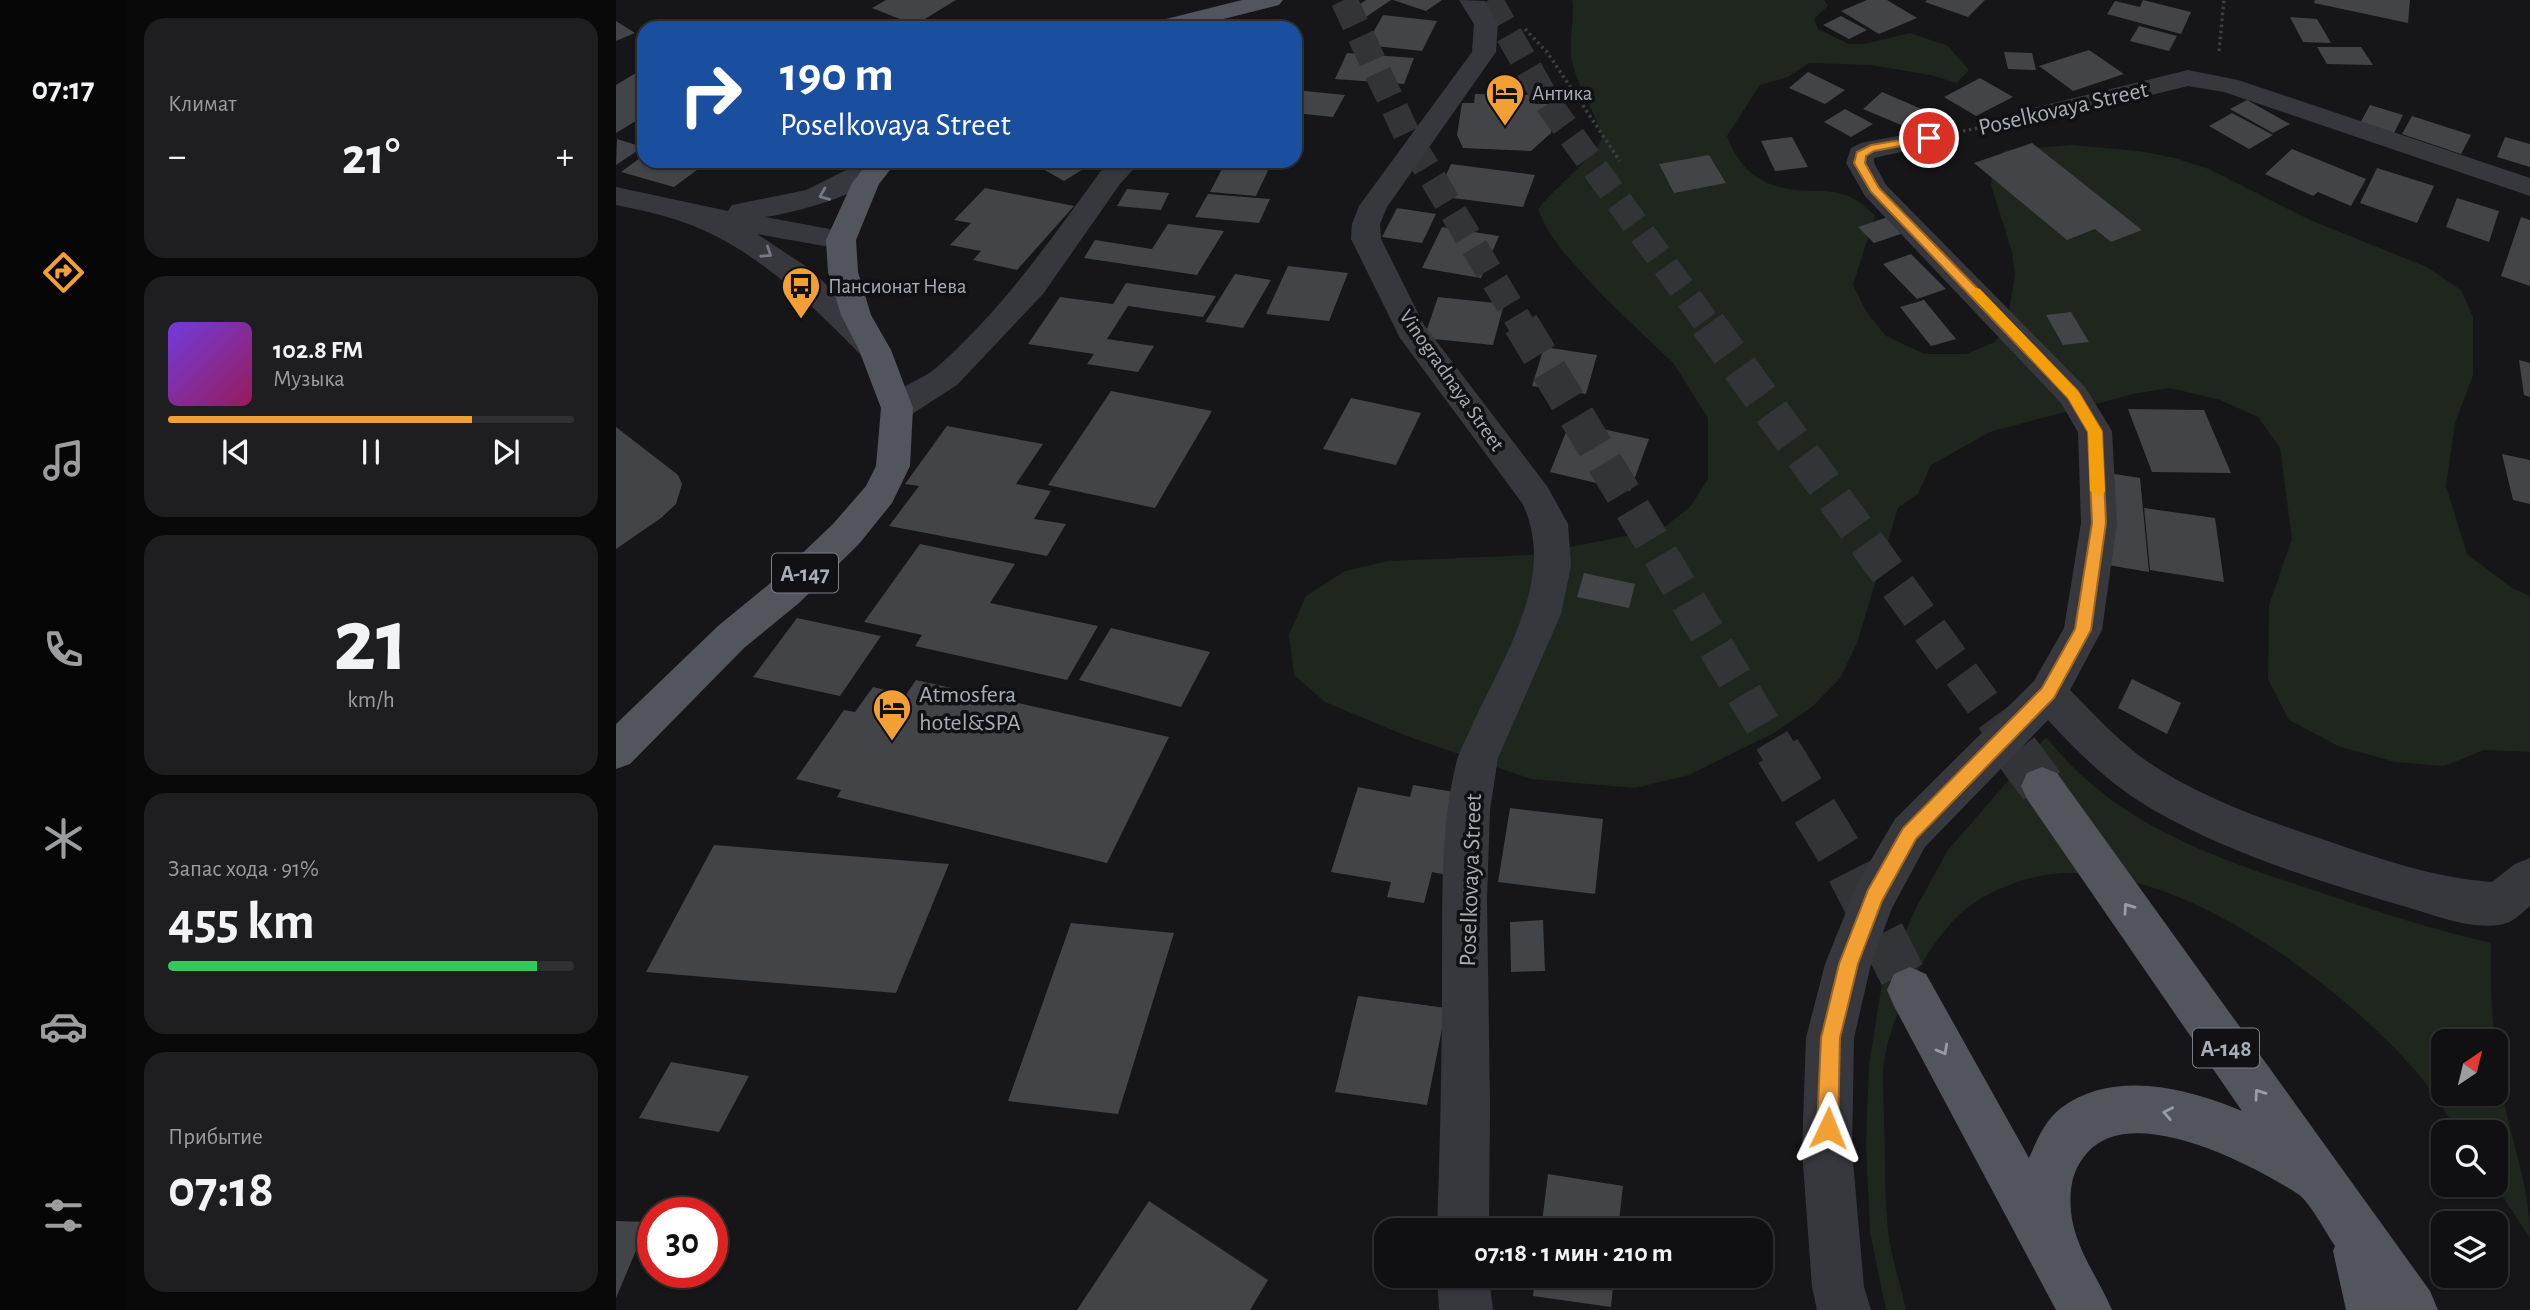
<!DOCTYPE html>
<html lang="ru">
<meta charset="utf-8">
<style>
:root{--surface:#101012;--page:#1e1e20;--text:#f1f3f6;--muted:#9c9d9f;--line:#303032;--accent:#f29f34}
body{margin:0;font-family:"Alegreya Sans",sans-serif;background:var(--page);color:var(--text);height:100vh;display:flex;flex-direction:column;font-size:26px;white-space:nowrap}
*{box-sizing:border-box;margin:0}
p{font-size:23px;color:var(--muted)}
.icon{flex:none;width:38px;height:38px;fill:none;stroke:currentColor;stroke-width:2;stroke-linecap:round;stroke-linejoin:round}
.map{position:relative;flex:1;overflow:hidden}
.drawer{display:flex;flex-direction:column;gap:18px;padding:18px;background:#09090a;width:490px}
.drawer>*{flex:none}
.guide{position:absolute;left:21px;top:21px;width:665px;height:147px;border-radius:21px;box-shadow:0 2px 5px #0004,0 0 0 2px var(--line);background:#1a4fa0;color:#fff;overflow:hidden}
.needle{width:46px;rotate:35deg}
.fabs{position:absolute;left:1815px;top:1029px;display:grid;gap:14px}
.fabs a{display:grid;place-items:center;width:77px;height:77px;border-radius:14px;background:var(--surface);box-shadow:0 2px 5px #0004,0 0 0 2px var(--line);font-size:35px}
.speed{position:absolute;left:21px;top:1197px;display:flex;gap:14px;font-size:35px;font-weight:700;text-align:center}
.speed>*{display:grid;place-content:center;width:91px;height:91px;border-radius:50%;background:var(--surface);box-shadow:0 2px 5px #0004,0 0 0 2px var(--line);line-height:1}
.speed .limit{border:10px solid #d22;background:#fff;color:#111}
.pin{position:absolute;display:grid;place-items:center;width:60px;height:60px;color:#fff;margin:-30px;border:4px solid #fff;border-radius:50%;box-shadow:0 2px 7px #0007}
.me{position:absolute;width:77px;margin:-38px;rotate:2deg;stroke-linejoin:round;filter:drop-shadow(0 0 5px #0008)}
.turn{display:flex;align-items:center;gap:24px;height:147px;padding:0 28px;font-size:32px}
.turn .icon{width:91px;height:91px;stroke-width:2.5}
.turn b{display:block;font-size:49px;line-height:60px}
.big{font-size:52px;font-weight:600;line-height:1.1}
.drawer .card{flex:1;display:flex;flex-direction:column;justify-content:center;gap:10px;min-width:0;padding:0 24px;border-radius:21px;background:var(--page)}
.drawer .dial{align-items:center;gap:0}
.dial b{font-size:91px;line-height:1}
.song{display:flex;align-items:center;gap:21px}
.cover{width:84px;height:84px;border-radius:10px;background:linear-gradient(135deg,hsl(260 70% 55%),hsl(330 70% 35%))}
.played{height:7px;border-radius:4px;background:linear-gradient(90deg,var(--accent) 75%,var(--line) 75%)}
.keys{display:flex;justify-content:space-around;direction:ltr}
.heat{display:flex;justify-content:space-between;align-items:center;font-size:38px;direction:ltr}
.charge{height:10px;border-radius:5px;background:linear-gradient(90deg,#34c759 91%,var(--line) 0)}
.trip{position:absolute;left:758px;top:1218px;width:399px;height:70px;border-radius:21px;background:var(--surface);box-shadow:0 2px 5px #0004,0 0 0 2px var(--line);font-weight:600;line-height:70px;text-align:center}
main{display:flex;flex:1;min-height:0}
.tabs{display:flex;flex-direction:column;width:126px;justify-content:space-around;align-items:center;background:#060607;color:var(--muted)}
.tabs .icon{width:49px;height:49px}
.tabs .selected{color:var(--accent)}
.tabs b{font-size:32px;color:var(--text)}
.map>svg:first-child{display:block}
.green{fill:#1e261e;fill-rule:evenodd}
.building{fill:#424448}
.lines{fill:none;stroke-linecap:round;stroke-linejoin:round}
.major-tunnel-far2{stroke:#333438;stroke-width:27;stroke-dasharray:27 13;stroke-linecap:butt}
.major-tunnel-far1{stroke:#333438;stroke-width:36;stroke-dasharray:36 18;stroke-linecap:butt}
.major-tunnel{stroke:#333438;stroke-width:46;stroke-dasharray:46 24;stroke-linecap:butt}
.path{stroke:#3d3f44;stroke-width:3.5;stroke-dasharray:2.5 3.5;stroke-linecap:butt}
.minor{fill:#37383d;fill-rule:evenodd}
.major{fill:#53555c;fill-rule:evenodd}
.oneway{stroke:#757981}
.oneway2{stroke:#979ca6}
.route{fill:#f29f34;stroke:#9d6722;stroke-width:2}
.slow{fill:#f59e0b}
.labels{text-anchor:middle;stroke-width:7;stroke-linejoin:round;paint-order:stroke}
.far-poi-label{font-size:21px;fill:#a8aeb8;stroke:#111113;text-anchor:start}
.far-street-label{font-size:21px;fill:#a8aeb8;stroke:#111113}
.shield{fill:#111113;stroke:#7b7f86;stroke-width:2}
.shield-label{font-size:23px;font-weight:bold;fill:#a8aeb8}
.street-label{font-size:24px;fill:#a8aeb8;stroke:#111113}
.poi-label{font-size:24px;fill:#a8aeb8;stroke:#111113;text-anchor:start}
</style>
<main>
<nav class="tabs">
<b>07:17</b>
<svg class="icon selected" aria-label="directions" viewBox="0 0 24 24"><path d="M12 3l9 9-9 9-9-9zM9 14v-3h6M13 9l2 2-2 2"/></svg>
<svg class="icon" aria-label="music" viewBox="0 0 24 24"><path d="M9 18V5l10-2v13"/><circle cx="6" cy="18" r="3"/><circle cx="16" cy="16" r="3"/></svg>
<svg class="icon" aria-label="phone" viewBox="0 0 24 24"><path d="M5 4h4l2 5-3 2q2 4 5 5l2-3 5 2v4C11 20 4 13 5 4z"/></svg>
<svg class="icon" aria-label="climate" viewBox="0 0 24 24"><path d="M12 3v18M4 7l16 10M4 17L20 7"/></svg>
<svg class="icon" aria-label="car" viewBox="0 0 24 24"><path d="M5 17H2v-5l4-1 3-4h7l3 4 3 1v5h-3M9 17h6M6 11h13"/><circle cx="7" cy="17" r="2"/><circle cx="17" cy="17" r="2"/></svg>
<svg class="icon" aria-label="filters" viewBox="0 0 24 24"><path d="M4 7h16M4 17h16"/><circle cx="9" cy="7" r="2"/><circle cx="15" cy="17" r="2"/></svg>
</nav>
<section class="drawer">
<div class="card"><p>Климат</p>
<div class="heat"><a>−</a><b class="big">21°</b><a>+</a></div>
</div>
<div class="card">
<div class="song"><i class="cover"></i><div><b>102.8 FM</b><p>Музыка</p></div></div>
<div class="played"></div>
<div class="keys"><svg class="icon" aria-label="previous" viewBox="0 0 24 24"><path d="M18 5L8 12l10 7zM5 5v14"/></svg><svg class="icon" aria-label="pause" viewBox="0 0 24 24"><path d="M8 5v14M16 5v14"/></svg><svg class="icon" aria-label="next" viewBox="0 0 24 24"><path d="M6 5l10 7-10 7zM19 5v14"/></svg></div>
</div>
<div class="card dial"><b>21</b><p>km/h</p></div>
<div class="card"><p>Запас хода · 91%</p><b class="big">455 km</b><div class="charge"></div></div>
<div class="card"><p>Прибытие</p><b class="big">07:18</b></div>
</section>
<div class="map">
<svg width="1914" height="1310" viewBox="0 0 1914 1310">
<rect width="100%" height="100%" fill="#161618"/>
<path class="green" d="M956 0H1208L1212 6 1198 19 1202 29 1233 44H1249L1294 33 1332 46 1353 70 1341 83 1314 75 1255 65 1193 63 1172 77 1144 85 1111 136C1121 163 1138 182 1168 188 1191 194 1216 186 1238 199 1246 203 1253 210 1259 216L1237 285 1250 311 1270 336 1309 354H1350L1379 342 1391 322 1399 275 1396 252 1375 185 1377 166 1389 150 1455 145 1523 151 1559 158 1593 169 1694 220 1811 267 1845 290 1857 317V375L1839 424 1830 486 1851 554 1896 588 1914 596V752L1868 750 1828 766 1779 762 1722 746 1673 720 1652 679 1653 605 1676 539 1664 448 1642 417 1604 400 1554 388 1517 394 1374 432 1315 465 1302 494 1282 508 1241 643 1224 678 1196 707 1158 733 1073 775 1019 788 915 779 788 735 709 702 678 675 673 635 690 596 729 571 772 561 913 555 1046 529 1074 507 1092 479V418L1058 364 987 296 948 253 932 231 922 209C944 182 969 167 986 138 980 112 964 91 957 66 951 44 959 22 956 0Z
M1430 737C1500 825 1594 856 1697 890 1756 910 1814 929 1875 943 1874 995 1877 1051 1888 1102 1898 1148 1914 1191 1914 1238L1879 1185 1880 1132H1843C1828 1111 1814 1087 1797 1068 1719 980 1553 856 1429 875 1399 880 1361 896 1340 918 1307 951 1274 1017 1268 1063 1266 1080 1268 1099 1268 1116 1269 1156 1268 1199 1273 1238 1277 1262 1285 1286 1290 1310H1270L1254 1232 1250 1143 1253 1065 1266 983 1301 906 1332 850ZM1827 1041H1880V1094H1827Z"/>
<path class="building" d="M270 0H340L299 25 256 8Z
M750 0H775L750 17 734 11Z
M777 0H826L810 11Z
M1251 0H1271L1301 18 1263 34 1225 11Z
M1311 0H1369L1352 17 1309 2Z
M1527 0 1575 12 1565 34 1491 14 1499 1 1524 7Z
M1699 0H1794L1792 23 1698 3Z
M767 15 821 21 806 51 750 45Z
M1225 16 1251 30 1233 39 1207 25Z
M1674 17 1701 19 1715 43 1687 42Z
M0 21 19 33 0 41Z
M233 22 264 26V28H225Z
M1523 26 1561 36 1553 51 1514 41Z
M1701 47H1745L1757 65 1711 64Z
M1473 50 1508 74 1457 91 1423 66Z
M1388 52 1416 53 1420 70 1392 69Z
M731 53 798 58 788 84 719 79Z
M28 68V116L0 133V85Z
M1192 72 1229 90 1209 104 1173 88Z
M1364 78 1397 97 1360 116 1328 97Z
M679 90 729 95 717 117 679 113Z
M1266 92 1308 110 1290 127 1247 109Z
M859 94 920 95 919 104H932L931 117 936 120 935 133 915 151 847 148 841 135 846 103H858Z
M1631 100 1674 124 1657 133 1614 109Z
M1754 105 1787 115 1777 135 1743 125Z
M1229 109 1257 124 1235 137 1208 122Z
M1616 113 1657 135 1633 149 1593 126Z
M1796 116 1855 135 1845 154 1786 134Z
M1176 137 1192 167 1159 171 1145 141Z
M1889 137 1914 144V167L1881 157Z
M1 139 27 147 0 165Z
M1416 143 1526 230 1495 242 1479 229 1451 240 1358 163Z
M1676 149 1750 179 1735 206 1702 192 1697 196 1649 174Z
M28 155V161H79L89 164 58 187 5 172Z
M1093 155 1110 183 1058 193 1043 164Z
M413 161H480L448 181Z
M610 161 623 162 661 161 660 165 655 164 640 196 594 192Z
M835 164 919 175 907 207 821 196Z
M1761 168 1818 186 1801 223 1744 203Z
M369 188 458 206 401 270 357 260 365 251 334 245 355 223 338 220Z
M511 189 553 193 545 210 501 206Z
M592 194 654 199 643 223 579 217Z
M1841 198 1883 211 1873 242 1830 227Z
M781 208 820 214 806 243 766 237Z
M1275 216 1291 232 1258 243 1242 227Z
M1905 217 1914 220V286L1885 276Z
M552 224 608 231 581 275 468 258 479 240 536 249Z
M826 227 883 236 865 278 806 268Z
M1295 254 1330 289 1301 299 1267 264Z
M672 266 732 273 713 321 650 314Z
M619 274 655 280 627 328 589 322Z
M510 283 600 296 587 317 512 306 491 339 538 346 522 372 471 364 478 354 412 344 444 297 497 304Z
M822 297 888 304 877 345 808 338Z
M1308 300 1340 339 1315 346 1284 307Z
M1455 312 1473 342 1447 345 1430 315Z
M928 347 981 355 970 394 916 386Z
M1903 360 1914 363V397L1908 395Z
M495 391 596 411 539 508 432 485Z
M735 398 805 413 780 465 707 449Z
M1512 409 1588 410 1615 473 1536 472Z
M954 422 1033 439 1014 491 934 472Z
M331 426 427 444 400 484 435 491 418 519 450 524 431 556 273 526 303 486 289 484Z
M0 427 62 475 66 484 60 504 45 518 0 549Z
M1886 454 1914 460V504L1897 500Z
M1486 472 1524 478 1533 572 1492 565Z
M1528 508 1599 518 1608 582 1534 570Z
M304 544 399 564 374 603 482 626 451 680 299 646 306 635 248 622Z
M968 573 1019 584 1013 608 961 597Z
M181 618 265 636 224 696 137 677Z
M495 628 594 652 565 707 463 680Z
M1516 679 1565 703 1551 734 1502 708Z
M300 680 553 737 491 863 221 797 225 790 180 779 228 710 239 712 257 687 290 695Z
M797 785 838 792 831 875 816 872 808 903 771 897 775 882 715 872 742 787 794 797Z
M894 808 987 819 979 894 882 882Z
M98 845 333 864 280 993 30 972Z
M927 920 929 971 895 972 894 922Z
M455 923 558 933 502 1114 392 1101Z
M742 996 830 1008 811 1105 719 1092Z
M55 1062 133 1076 103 1132 23 1118Z
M932 1174 1007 1186 1002 1230H925Z
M533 1201 652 1280 634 1310H461Z
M0 1221 32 1222 0 1298Z
M919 1276H998L995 1307 917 1296Z"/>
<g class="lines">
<path class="major-tunnel-far2" d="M728 0 793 139 906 326
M873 0 934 106 1093 326"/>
<path class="major-tunnel-far1" d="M905 324 1163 752
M1092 324 1402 752"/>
<path class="major-tunnel" d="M1162 751 1226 856 1294 990
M1400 751 1426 786"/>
<path class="path" d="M909 29 931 52 1004 161
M1603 51 1608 0
M1347 131 1383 124"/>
<path class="minor" d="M843 0 869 1 882 24 880 52 771 207 764 224 765 239 808 325 931 486 952 524 955 566 945 614 882 758 874 810 871 898 874 1105 873 1230H821C824 1145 826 1061 826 976 827 905 823 829 841 760 845 747 853 734 858 721 888 656 942 575 906 503L784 338 735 239 736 224 743 206 856 52 858 24Z
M1572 70 1622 80 1914 178V196L1608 92 1572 86 1418 124 1409 122 1405 116 1409 110Z
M1313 130 1322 132 1326 138 1322 144 1258 158V163L1270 185 1469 387 1496 431 1501 523 1486 630 1454 690C1479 715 1503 742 1532 762 1585 798 1646 819 1706 839 1761 858 1818 878 1876 882L1899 864 1914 858V906C1905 914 1895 924 1883 925 1853 929 1821 916 1794 908 1709 883 1619 856 1541 812 1498 788 1465 756 1432 720L1309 847 1276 908 1255 964 1238 1038 1236 1150 1248 1287 1255 1310H1201L1196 1287 1186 1150 1190 1038 1209 964 1242 882 1279 819 1418 681 1448 628 1465 523 1462 432 1445 403 1249 196 1230 163 1235 148 1245 143Z
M248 161H281C260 191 184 212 149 217L235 233 240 240 235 247 225 249 141 234 194 269 270 342 275 350 270 358 259 361 248 358C191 301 137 244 58 219 39 213 19 209 0 205V187L112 211 116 205 190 190Z
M495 161H520L522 164 504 184 427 294 341 385 293 416 281 420 269 416 265 408C276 388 303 382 320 368 385 311 434 241 484 172Z
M821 1276H873L877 1310H823Z"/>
<path class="major" d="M626 0H667L663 5 572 28H531L534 23Z
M253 161H281L263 184 240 240 242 272 255 315 275 350 297 408 294 466 276 503 243 544 183 603 128 648 14 764 0 769V724L102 626 157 581 217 524 250 486 260 466 265 408 243 350 225 315 212 272 210 240 236 183Z
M1426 767 1441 773 1814 1291 1822 1310H1730L1717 1251 1719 1246C1710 1233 1694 1202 1682 1194 1637 1165 1516 1101 1471 1153 1456 1170 1453 1189 1455 1212 1459 1249 1482 1277 1496 1310H1440L1278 1006 1271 990 1278 974 1294 967 1310 974 1413 1158C1421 1140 1429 1120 1445 1108 1498 1069 1570 1088 1626 1111L1411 799 1405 786 1411 773Z"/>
</g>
<defs><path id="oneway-chevron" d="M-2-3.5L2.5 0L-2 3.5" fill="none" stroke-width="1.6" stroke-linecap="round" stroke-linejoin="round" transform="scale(1.75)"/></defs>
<g class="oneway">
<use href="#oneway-chevron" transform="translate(208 195) rotate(158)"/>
<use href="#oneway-chevron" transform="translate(151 253) rotate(33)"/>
</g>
<g class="oneway2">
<use href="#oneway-chevron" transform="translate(1512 908) rotate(-125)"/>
<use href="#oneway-chevron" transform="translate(1327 1050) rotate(61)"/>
<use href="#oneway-chevron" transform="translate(1643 1094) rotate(-125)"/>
<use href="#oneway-chevron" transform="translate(1552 1113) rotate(-169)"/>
</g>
<path class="route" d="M1313 135 1318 138 1317 140 1258 151 1250 156 1249 163 1263 188 1462 391 1486 431 1490 523 1475 630 1438 698 1300 839 1266 901 1242 964 1224 1038 1222 1128 1219 1135 1212 1138 1204 1135 1201 1128 1205 1038 1223 964 1252 890 1287 828 1426 688 1459 629 1476 523 1472 432 1452 398 1255 192 1238 163 1241 152 1255 145Z"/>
<path class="slow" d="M1360 288 1364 289 1462 391 1486 431 1489 491 1487 495 1482 496 1474 491 1472 432 1452 398 1356 295 1354 292Z"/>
<defs>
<g id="hotel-pin" transform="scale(2.0125)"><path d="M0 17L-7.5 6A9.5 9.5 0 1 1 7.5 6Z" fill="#f29f34" stroke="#111113"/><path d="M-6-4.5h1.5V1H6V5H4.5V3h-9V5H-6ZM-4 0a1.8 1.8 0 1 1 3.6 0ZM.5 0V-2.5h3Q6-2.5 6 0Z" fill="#111"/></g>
<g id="bus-pin" transform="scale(2.0125)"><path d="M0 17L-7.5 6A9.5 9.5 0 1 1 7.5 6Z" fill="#f29f34" stroke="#111113"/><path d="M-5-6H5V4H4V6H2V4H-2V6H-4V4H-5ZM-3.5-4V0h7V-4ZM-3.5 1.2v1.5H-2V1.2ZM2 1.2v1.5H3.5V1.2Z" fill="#111"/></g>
</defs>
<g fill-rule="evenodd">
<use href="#hotel-pin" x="889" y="93"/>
<use href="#bus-pin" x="185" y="286"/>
<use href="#hotel-pin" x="276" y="708"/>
</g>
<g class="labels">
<g class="far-poi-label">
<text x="916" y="100">Антика</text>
<text x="212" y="293">Пансионат Нева</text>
</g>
<g class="far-street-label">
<text transform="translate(836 380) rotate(55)" y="7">Vinogradnaya Street</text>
</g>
<g class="shield">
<rect x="156" y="553.5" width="66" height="39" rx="5"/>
<rect x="1577" y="1028.5" width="66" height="39" rx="5"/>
</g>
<g class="shield-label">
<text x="189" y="581">А-147</text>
<text x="1610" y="1056">А-148</text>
</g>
<g class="street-label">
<text transform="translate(1447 108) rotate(-13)" y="8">Poselkovaya Street</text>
<text transform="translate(854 880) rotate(-88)" y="8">Poselkovaya Street</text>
</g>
<g class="poi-label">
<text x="303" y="702">Atmosfera<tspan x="303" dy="28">hotel&amp;SPA</tspan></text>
</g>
</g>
</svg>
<div class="fabs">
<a><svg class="needle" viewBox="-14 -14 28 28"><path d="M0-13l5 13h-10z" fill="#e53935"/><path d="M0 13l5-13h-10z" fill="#9c9d9f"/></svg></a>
<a><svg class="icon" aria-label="search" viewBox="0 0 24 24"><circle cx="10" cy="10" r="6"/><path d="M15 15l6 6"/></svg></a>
<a><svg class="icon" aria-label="layers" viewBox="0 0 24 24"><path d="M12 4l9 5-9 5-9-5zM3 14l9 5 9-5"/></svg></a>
</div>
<div class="speed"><div class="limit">30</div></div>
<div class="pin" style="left:1313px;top:138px;background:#d93025"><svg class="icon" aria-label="arrive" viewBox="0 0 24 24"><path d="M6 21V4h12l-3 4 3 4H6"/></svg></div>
<svg class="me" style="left:1212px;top:1128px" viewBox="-20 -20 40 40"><path d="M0-17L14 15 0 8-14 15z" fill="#f29f34" stroke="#fff" stroke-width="4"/></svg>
<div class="trip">07:18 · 1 мин · 210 m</div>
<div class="guide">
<div class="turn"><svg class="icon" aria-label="right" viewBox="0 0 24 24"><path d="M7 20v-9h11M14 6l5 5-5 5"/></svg><div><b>190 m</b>Poselkovaya Street</div></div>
</div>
</div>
</main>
